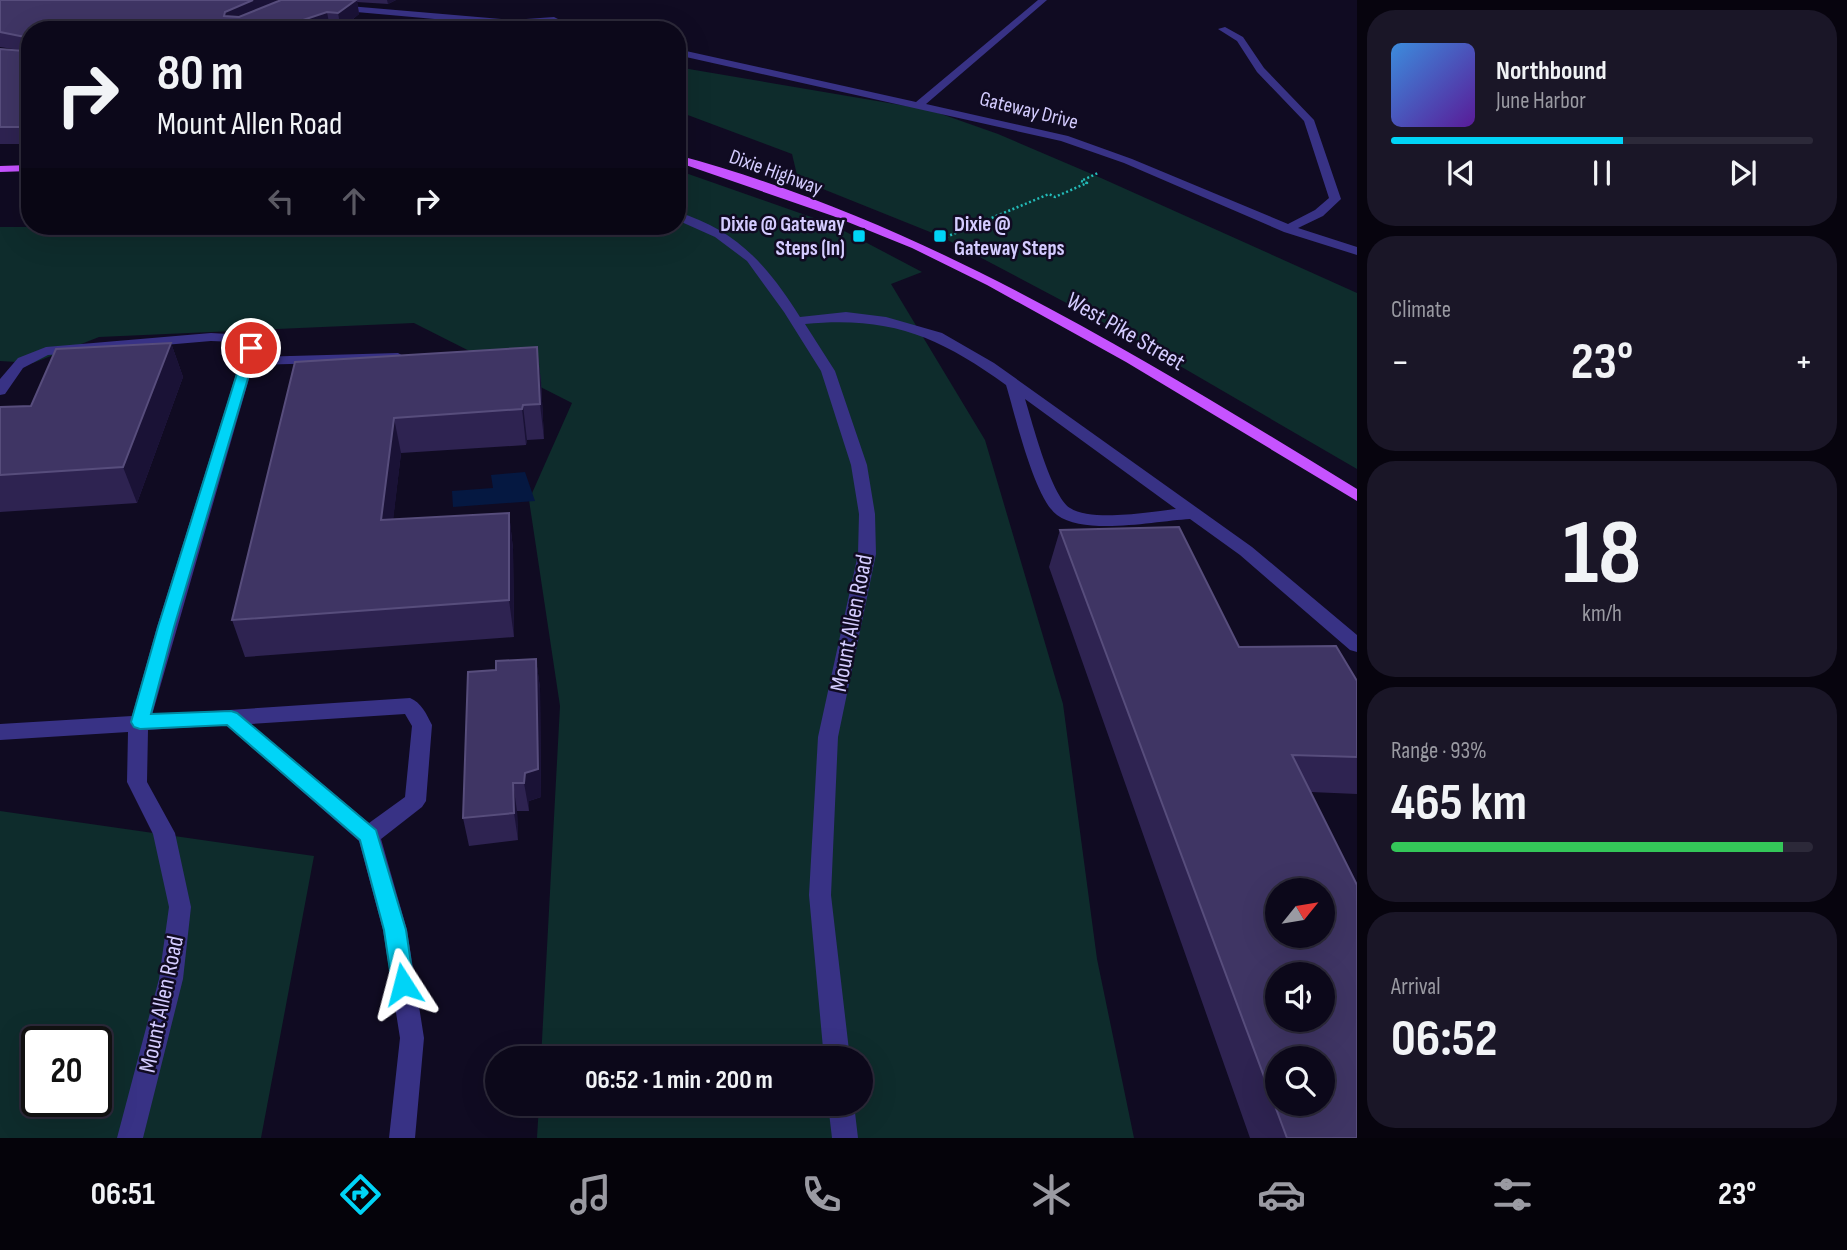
<!DOCTYPE html>
<meta charset="utf-8">
<style>
:root{--surface:#0c081a;--page:#1a1627;--text:#f1f3f6;--muted:#9a9aa2;--line:#2c2939;--accent:#00d4f7}
body{margin:0;font-family:"Sofia Sans Condensed",sans-serif;background:var(--page);color:var(--text);height:100vh;display:flex;flex-direction:column;font-size:26px;white-space:nowrap}
*{box-sizing:border-box;margin:0}
p{font-size:23px;color:var(--muted)}
.icon{flex:none;width:38px;height:38px;fill:none;stroke:currentColor;stroke-width:2;stroke-linecap:round;stroke-linejoin:round}
.map{position:relative;flex:1;overflow:hidden}
.drawer{display:flex;flex-direction:column;gap:10px;padding:10px;background:#07040e;width:490px}
.drawer>*{flex:none}
.banner{position:absolute;left:21px;top:21px;width:665px;height:214px;border-radius:28px;box-shadow:0 7px 28px #0002,0 0 0 2px var(--line);background:#0c081a;color:var(--text);overflow:hidden}
.needle{width:46px;rotate:60deg}
.buttons{position:absolute;left:1265px;top:878px;display:grid;gap:14px}
.buttons a{display:grid;place-items:center;width:70px;height:70px;border-radius:50%;background:var(--surface);box-shadow:0 7px 28px #0002,0 0 0 2px var(--line);font-size:35px}
.speed{position:absolute;left:21px;top:1026px;display:flex;gap:14px;font-size:35px;font-weight:700;text-align:center}
.speed>*{display:grid;place-content:center;width:91px;height:91px;border-radius:50%;background:var(--surface);box-shadow:0 7px 28px #0002,0 0 0 2px var(--line);line-height:1}
.speed .limit{border:4px solid #111;border-radius:10px;background:#fff;color:#111}
.pin{position:absolute;display:grid;place-items:center;width:60px;height:60px;color:#fff;margin:-30px;border:4px solid #fff;border-radius:50%;box-shadow:0 2px 7px #0007}
.me{position:absolute;width:77px;margin:-38px;rotate:351deg;stroke-linejoin:round;filter:drop-shadow(0 0 5px #0008)}
.turn{display:flex;align-items:center;gap:24px;height:147px;padding:0 21px;font-size:32px}
.turn .icon{width:91px;height:91px;stroke-width:2.5}
.turn b{display:block;font-size:49px;line-height:60px}
.lanes{display:flex;align-items:center;height:66px;padding:0 21px;background:#0003;justify-content:center;gap:35px;direction:ltr}
.lanes .off{opacity:.35}
.big{font-size:52px;font-weight:700;line-height:1.1}
.drawer .card{flex:1;display:flex;flex-direction:column;justify-content:center;gap:10px;min-width:0;padding:0 24px;border-radius:28px;background:var(--page)}
.drawer .dial{align-items:center;gap:0}
.dial b{font-size:91px;line-height:1}
.song{display:flex;align-items:center;gap:21px}
.cover{width:84px;height:84px;border-radius:10px;background:linear-gradient(135deg,hsl(210 70% 55%),hsl(270 70% 35%))}
.played{height:7px;border-radius:4px;background:linear-gradient(90deg,var(--accent) 55%,var(--line) 55%)}
.keys{display:flex;justify-content:space-around;direction:ltr}
.heat{display:flex;justify-content:space-between;align-items:center;font-size:38px;direction:ltr}
.charge{height:10px;border-radius:5px;background:linear-gradient(90deg,#34c759 93%,var(--line) 0)}
.trip{position:absolute;left:485px;top:1046px;width:388px;height:70px;border-radius:35px;background:var(--surface);box-shadow:0 7px 28px #0002,0 0 0 2px var(--line);font-weight:700;line-height:70px;text-align:center}
.menu{display:flex;height:112px;justify-content:space-around;align-items:center;background:#05030a;color:var(--muted)}
.menu .icon{width:49px;height:49px}
.menu .on{color:var(--accent)}
.menu b{font-size:32px;color:var(--text)}
main{display:flex;flex:1;min-height:0}
.map>svg:first-child{display:block}
.green{fill:#0e2c2c;fill-rule:evenodd}
.water{fill:#051841}
.lines{fill:none;stroke-linecap:round;stroke-linejoin:round}
.path{stroke:#23bcb9;stroke-width:2.5;stroke-dasharray:2 2.5;stroke-linecap:butt}
.minor{fill:#383285;fill-rule:evenodd}
.major{fill:#c653ff;fill-rule:evenodd}
.wall{fill:#2e2351}
.shaded-wall{fill:#1a1236}
.building{fill:#3f3564;stroke:#574d7c;stroke-width:2;fill-rule:evenodd}
.route{fill:#00d4f7;stroke:#008aa1;stroke-width:2}
.poi-dot{fill:#00d4f7;stroke:#100b22;stroke-width:2.5}
.labels{text-anchor:middle;stroke-width:5;stroke-linejoin:round;paint-order:stroke}
.far-street-label{font-size:21px;fill:#d4ccff;stroke:#100b22}
.far-poi-label{font-size:21px;font-weight:bold;fill:#d4ccff;stroke:#100b22;text-anchor:end}
.street-label{font-size:24px;fill:#d4ccff;stroke:#100b22}
</style>
<main>
<div class="map">
<svg width="1357" height="1138" viewBox="0 0 1357 1138">
<rect width="100%" height="100%" fill="#100b22"/>
<path class="green" d="M677 67 930 110 998 134 1101 178 1357 293V469L1125 334 940 236 798 179 792 154 677 111Z
M677 170 831 224 922 272 891 284 985 440 1063 704 1097 959 1134 1138H537L539 1104H861V1059H541L560 706 529 500 572 403 414 323 99 337 33 363 0 361V227L677 226Z
M0 811 314 856 261 1138H0ZM37 1041H96V1101H37Z"/>
<path class="water" d="M525 472 535 501 453 507 452 491 493 488 491 475Z"/>
<g class="lines">
<path class="path" d="M946 237 1049 194 1055 197 1087 183 1081 181 1098 173"/>
<path class="minor" d="M1038 0H1047L926 104 1068 136 1132 159 1288 224 1315 210 1329 198 1304 121 1257 72 1237 41 1218 29 1225 27 1243 37 1264 68 1314 120 1341 199 1323 216 1298 228 1357 247V255L1284 232 1124 163 1061 141 677 55V49L916 102Z
M337 5 512 20 554 17 580 30H568L553 23 512 26 334 10Z
M677 212C737 230 768 266 800 317L846 312 886 317 942 333 994 363 1252 547 1357 635V652L1350 650 1240 555 1190 519C1155 521 1086 536 1057 515 1034 498 1015 414 1006 385 938 336 890 316 805 324L835 371 867 465 875 514 876 554 838 737 831 895 850 1059H824L809 895 818 737 858 554 859 514 851 465 821 371 784 312 747 261 715 237 677 220ZM1025 399 1176 509C1150 512 1092 522 1070 508 1051 496 1032 421 1025 399Z
M211 333 244 335 258 348 255 357 398 353 405 357 398 361 253 365 152 715 410 698C421 702 427 715 432 725L426 801 422 807 381 839 407 930 424 1038 415 1138H389L400 1038 383 930 359 841 226 725 148 730 147 782 175 833 191 907 183 979 143 1138H117L159 979 169 907 153 834 127 782 128 732 0 740V724L132 716 157 627 244 349 235 342 211 341 48 355 23 368 5 394 0 395V379L18 358 46 347ZM405 714 412 726 405 797 369 823 251 724Z
M828 1104H854L858 1138H832Z"/>
<path class="major" d="M677 155C924 221 1141 357 1357 489V501L1126 362 987 285 912 248 833 216 677 162Z
M30 165V171L0 172V166Z"/>
</g>
<path class="wall" d="M0 0 277 2 281 0H396L388 4 357 2 359 14 341 29 330 28 324 30H30V144H0V49L19 50 0 47Z
M171 343 183 377 137 503 0 512V407L31 406Z
M537 347 541 382 544 439 527 440 526 445 401 453 393 519 509 513 513 549 514 637 245 657 232 620 295 362Z
M1060 530 1239 647 1357 681V794L1311 792 1357 1138H1250L1049 567Z
M536 659 540 688 541 797 529 801V811H517L518 840 469 846 463 818 496 670Z"/>
<path class="shaded-wall" d="M253 0H277L278 5 229 28 224 16 225 12Z
M356 0H357L359 14 341 29 338 13Z
M387 0H396L388 4Z
M327 12 330 28 324 30H279V28Z
M171 343 183 377 137 503 123 467Z
M537 347 541 382 544 439 540 404Z
M523 405 527 440 526 445 522 409Z
M394 418 401 453 389 556 381 520Z
M509 513 513 549 514 637 509 600Z
M536 659 540 688 541 797 529 801V811L524 783 525 773Z
M513 783 517 811 518 840 514 813Z"/>
<path class="building" d="M0 0H253L225 12 224 16 239 17 281 0H356L338 13 327 12 279 28V30H30V38L0 32Z
M30 39V127H0V49L24 51 27 48 26 40Z
M171 343 123 467 0 475V407L31 406 56 349Z
M537 347 540 404 523 405 522 409 394 418 381 520 509 513V600L232 620 295 362Z
M1179 527 1239 647 1336 646 1357 681V757L1292 755 1357 885V1138H1287L1060 530ZM1278 891H1323V936H1278ZM1278 975H1323V1020H1278ZM1278 1059H1323V1104H1278Z
M536 659 538 769 525 773 524 783H513L514 813 463 818 468 672 496 670V661Z"/>
<path class="route" d="M251 344 257 348 174 627 151 714 231 711 237 713 376 830 406 930 414 984 411 991 403 994 396 991 392 984 384 930 360 840 227 725 140 729 134 727 131 722 158 627 245 348Z"/>
<g class="poi-dot">
<rect x="852" y="229" width="14" height="14" rx="3.5"/>
<rect x="933" y="229" width="14" height="14" rx="3.5"/>
</g>
<g class="labels">
<g class="far-street-label">
<text transform="translate(1029 110) rotate(14)" y="7">Gateway Drive</text>
<text transform="translate(776 172) rotate(20)" y="7">Dixie Highway</text>
</g>
<g class="far-poi-label">
<text x="845" y="231">Dixie @ Gateway<tspan x="845" dy="24">Steps (In)</tspan></text>
<text x="954" y="231" text-anchor="start">Dixie @<tspan x="954" dy="24">Gateway Steps</tspan></text>
</g>
<g class="street-label">
<text transform="translate(1126 331) rotate(30)" y="8">West Pike Street</text>
<text transform="translate(851 623) rotate(-79)" y="8">Mount Allen Road</text>
<text transform="translate(161 1004) rotate(-78)" y="8">Mount Allen Road</text>
</g>
</g>
</svg>
<div class="buttons">
<a><svg class="needle" viewBox="-14 -14 28 28"><path d="M0-13l5 13h-10z" fill="#e53935"/><path d="M0 13l5-13h-10z" fill="#9a9aa2"/></svg></a>
<a><svg class="icon" aria-label="sound" viewBox="0 0 24 24"><path d="M4 9h4l5-4v14l-5-4H4zM17 9q2 3 0 6"/></svg></a>
<a><svg class="icon" aria-label="search" viewBox="0 0 24 24"><circle cx="10" cy="10" r="6"/><path d="M15 15l6 6"/></svg></a>
</div>
<div class="speed"><div class="limit">20</div></div>
<div class="pin" style="left:251px;top:348px;background:#d93025"><svg class="icon" aria-label="arrive" viewBox="0 0 24 24"><path d="M6 21V4h12l-3 4 3 4H6"/></svg></div>
<svg class="me" style="left:403px;top:984px" viewBox="-20 -20 40 40"><path d="M0-17L14 15 0 8-14 15z" fill="#00d4f7" stroke="#fff" stroke-width="4"/></svg>
<div class="trip">06:52 · 1 min · 200 m</div>
<div class="banner">
<div class="turn"><svg class="icon" aria-label="right" viewBox="0 0 24 24"><path d="M7 20v-9h11M14 6l5 5-5 5"/></svg><div><b>80 m</b>Mount Allen Road</div></div>
<div class="lanes"><svg class="icon off" aria-label="left" viewBox="0 0 24 24"><path d="M17 20v-9H6M10 6l-5 5 5 5"/></svg><svg class="icon off" aria-label="ahead" viewBox="0 0 24 24"><path d="M12 20V5M6 11l6-6 6 6"/></svg><svg class="icon" aria-label="right" viewBox="0 0 24 24"><path d="M7 20v-9h11M14 6l5 5-5 5"/></svg></div>
</div>
</div>
<section class="drawer">
<div class="card">
<div class="song"><i class="cover"></i><div><b>Northbound</b><p>June Harbor</p></div></div>
<div class="played"></div>
<div class="keys"><svg class="icon" aria-label="previous" viewBox="0 0 24 24"><path d="M18 5L8 12l10 7zM5 5v14"/></svg><svg class="icon" aria-label="pause" viewBox="0 0 24 24"><path d="M8 5v14M16 5v14"/></svg><svg class="icon" aria-label="next" viewBox="0 0 24 24"><path d="M6 5l10 7-10 7zM19 5v14"/></svg></div>
</div>
<div class="card"><p>Climate</p>
<div class="heat"><a>−</a><b class="big">23°</b><a>+</a></div>
</div>
<div class="card dial"><b>18</b><p>km/h</p></div>
<div class="card"><p>Range · 93%</p><b class="big">465 km</b><div class="charge"></div></div>
<div class="card"><p>Arrival</p><b class="big">06:52</b></div>
</section>
</main>
<nav class="menu">
<b>06:51</b>
<svg class="icon on" aria-label="directions" viewBox="0 0 24 24"><path d="M12 3l9 9-9 9-9-9zM9 14v-3h6M13 9l2 2-2 2"/></svg>
<svg class="icon" aria-label="music" viewBox="0 0 24 24"><path d="M9 18V5l10-2v13"/><circle cx="6" cy="18" r="3"/><circle cx="16" cy="16" r="3"/></svg>
<svg class="icon" aria-label="phone" viewBox="0 0 24 24"><path d="M5 4h4l2 5-3 2q2 4 5 5l2-3 5 2v4C11 20 4 13 5 4z"/></svg>
<svg class="icon" aria-label="climate" viewBox="0 0 24 24"><path d="M12 3v18M4 7l16 10M4 17L20 7"/></svg>
<svg class="icon" aria-label="car" viewBox="0 0 24 24"><path d="M5 17H2v-5l4-1 3-4h7l3 4 3 1v5h-3M9 17h6M6 11h13"/><circle cx="7" cy="17" r="2"/><circle cx="17" cy="17" r="2"/></svg>
<svg class="icon" aria-label="filters" viewBox="0 0 24 24"><path d="M4 7h16M4 17h16"/><circle cx="9" cy="7" r="2"/><circle cx="15" cy="17" r="2"/></svg>
<b>23°</b>
</nav>
